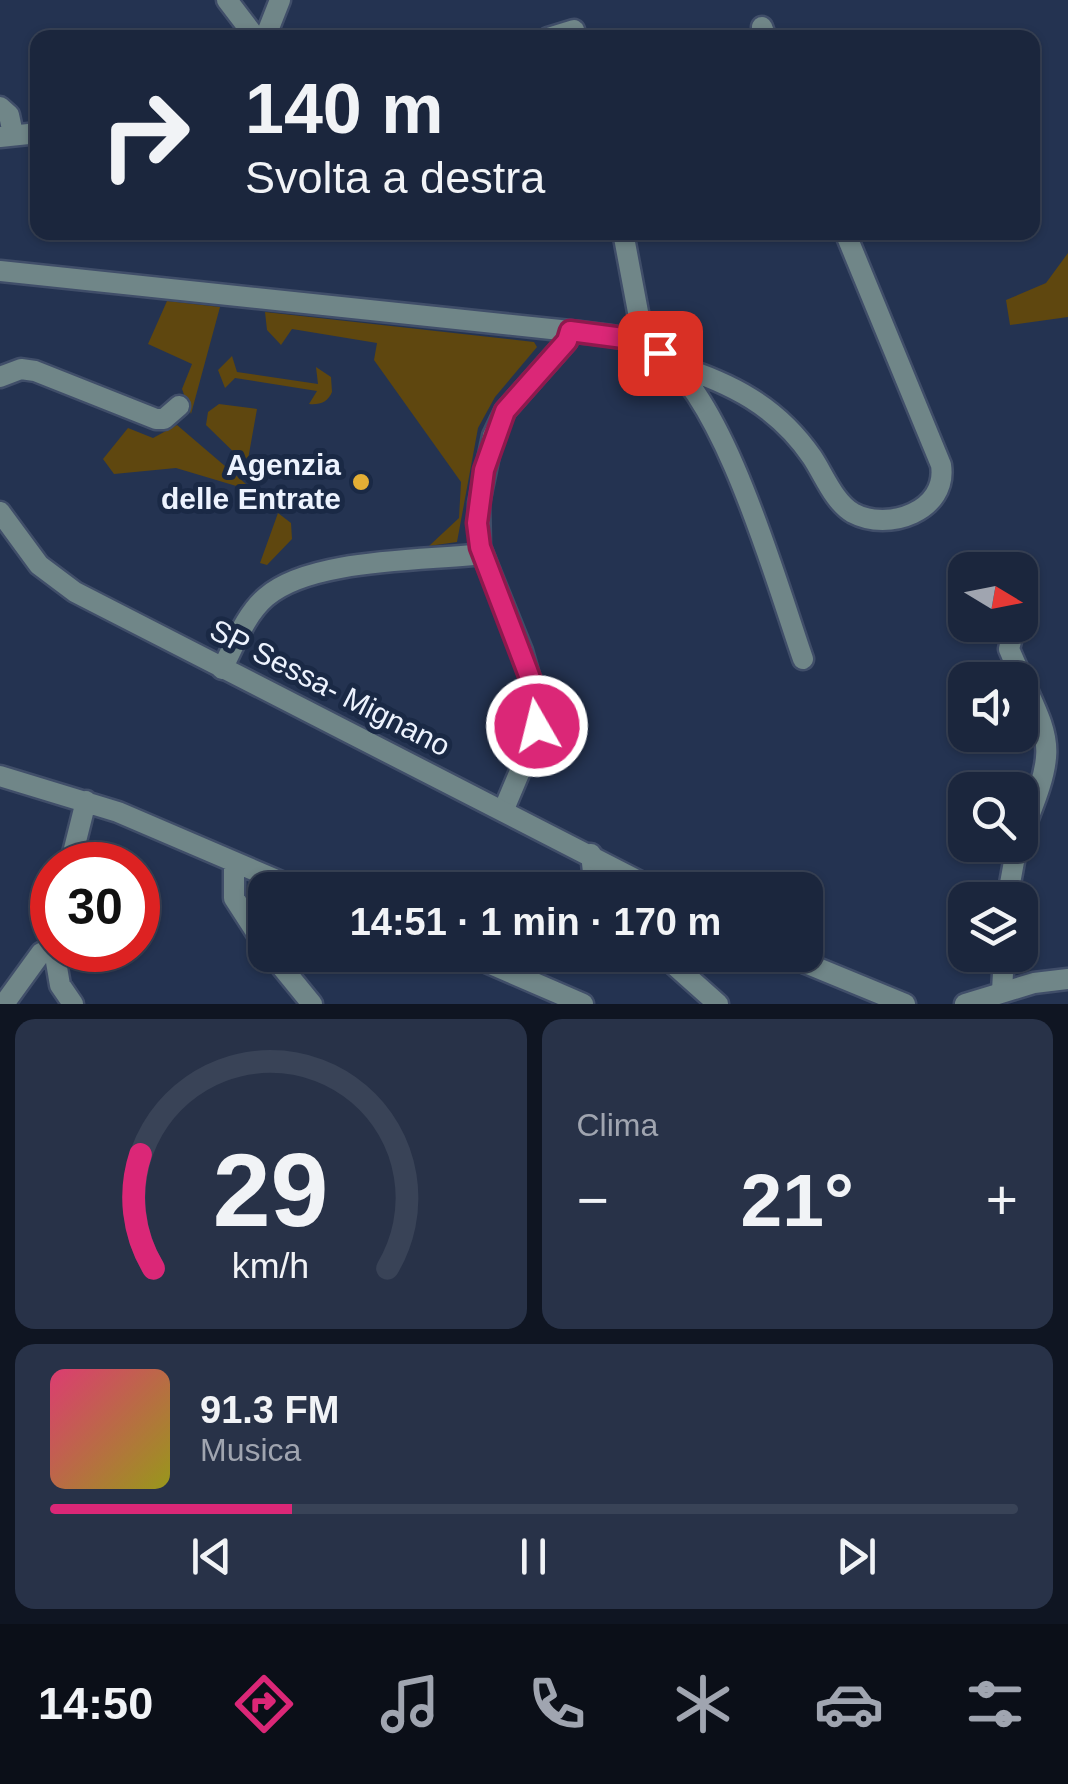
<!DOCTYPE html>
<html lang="it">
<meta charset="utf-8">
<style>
:root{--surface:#1b263d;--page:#283248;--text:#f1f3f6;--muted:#a0a5b0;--line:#394357;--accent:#db2777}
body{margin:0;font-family:Helvetica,sans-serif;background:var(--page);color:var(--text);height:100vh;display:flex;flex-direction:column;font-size:38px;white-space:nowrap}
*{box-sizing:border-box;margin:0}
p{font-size:32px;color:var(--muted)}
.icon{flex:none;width:55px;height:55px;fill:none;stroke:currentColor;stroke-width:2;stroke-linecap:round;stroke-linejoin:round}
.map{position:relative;height:1004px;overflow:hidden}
.panel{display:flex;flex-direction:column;gap:15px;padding:15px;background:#0f1522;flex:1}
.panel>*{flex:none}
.guide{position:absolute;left:30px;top:30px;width:1010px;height:210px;border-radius:20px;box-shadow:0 2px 8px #0004,0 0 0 2px var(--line);background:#1b263d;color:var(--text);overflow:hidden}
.needle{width:65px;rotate:100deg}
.fabs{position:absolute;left:948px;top:552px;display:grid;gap:20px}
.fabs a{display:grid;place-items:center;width:90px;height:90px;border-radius:20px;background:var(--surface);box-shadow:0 2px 8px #0004,0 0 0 2px var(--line);font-size:50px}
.speed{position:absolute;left:30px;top:842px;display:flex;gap:20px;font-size:50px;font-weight:700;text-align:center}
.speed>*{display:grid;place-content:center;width:130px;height:130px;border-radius:50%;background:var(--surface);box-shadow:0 2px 8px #0004,0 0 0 2px var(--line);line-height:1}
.speed .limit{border:15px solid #d22;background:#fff;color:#111}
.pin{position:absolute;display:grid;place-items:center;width:85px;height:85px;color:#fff;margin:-42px;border-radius:20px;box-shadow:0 5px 15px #0006}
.me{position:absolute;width:110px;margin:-55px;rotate:352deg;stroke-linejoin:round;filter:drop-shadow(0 0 8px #0008)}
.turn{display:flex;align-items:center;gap:35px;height:210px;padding:0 50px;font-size:45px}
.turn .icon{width:130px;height:130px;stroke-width:2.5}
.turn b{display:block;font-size:70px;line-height:85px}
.big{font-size:75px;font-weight:600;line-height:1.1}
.panel .card{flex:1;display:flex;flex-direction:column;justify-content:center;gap:15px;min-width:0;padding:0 35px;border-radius:20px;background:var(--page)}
.panel .dial{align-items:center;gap:0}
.dial svg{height:260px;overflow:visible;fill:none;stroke:var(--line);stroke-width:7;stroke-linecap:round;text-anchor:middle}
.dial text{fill:var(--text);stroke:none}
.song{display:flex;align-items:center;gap:30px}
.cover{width:120px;height:120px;border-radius:15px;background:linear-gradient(135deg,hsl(340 70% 55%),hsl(60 70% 35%))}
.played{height:10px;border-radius:5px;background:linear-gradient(90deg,var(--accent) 25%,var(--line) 25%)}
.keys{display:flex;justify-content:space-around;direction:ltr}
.heat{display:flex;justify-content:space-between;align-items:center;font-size:55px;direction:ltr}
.panel .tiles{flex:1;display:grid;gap:15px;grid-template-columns:1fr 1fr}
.card:last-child{grid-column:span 2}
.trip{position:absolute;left:248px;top:872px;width:575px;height:100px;border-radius:20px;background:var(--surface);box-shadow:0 2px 8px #0004,0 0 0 2px var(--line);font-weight:600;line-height:100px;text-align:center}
.tab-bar{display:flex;height:160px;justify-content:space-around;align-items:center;background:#0b0f18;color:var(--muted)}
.tab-bar .icon{width:70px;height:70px}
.tab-bar .active{color:var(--accent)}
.tab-bar b{font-size:45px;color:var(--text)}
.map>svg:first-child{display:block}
.green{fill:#5f470f}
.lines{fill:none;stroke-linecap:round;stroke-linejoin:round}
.minor-casing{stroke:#404e69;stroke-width:25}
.tertiary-casing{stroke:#404e69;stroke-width:25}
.minor{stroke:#708688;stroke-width:20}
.tertiary{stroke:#708688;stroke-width:20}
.route-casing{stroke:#8e194d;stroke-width:25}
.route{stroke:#db2777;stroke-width:18}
.poi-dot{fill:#e3ae35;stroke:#1a2945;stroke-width:4}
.labels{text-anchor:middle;stroke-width:10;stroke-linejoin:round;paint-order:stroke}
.poi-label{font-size:30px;font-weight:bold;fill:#edf3fe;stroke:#1a2945;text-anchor:end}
.street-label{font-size:30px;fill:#edf3fe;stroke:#1a2945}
</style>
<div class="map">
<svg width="1068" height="1004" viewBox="0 0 1068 1004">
<rect width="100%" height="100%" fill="#243351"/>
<path class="green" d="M1068 253V317L1010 325 1006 300 1046 283Z
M167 301 220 307 191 414 182 389 192 364 148 344Z
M265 312 534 342 537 347 495 397 478 428 457 542 429 546 459 518 461 482 374 360 377 343 292 329 281 345 267 330Z
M232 356 237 372 318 384 316 367 331 377 332 392C328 402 320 405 309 404L317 391 235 378 225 388 218 370Z
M219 404 257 409 247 465 206 425 208 412Z
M177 425 253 490V491L176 468 114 474 103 459 128 428 153 438Z
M278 513 291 523 292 539 267 565 260 563Z"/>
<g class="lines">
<g class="minor-casing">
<path id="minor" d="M227 0 256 38
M762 27 766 38
M265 38 280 0
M548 38 574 30 576 38
M0 107 9 115 13 134
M0 137 38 133
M623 232 644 344
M0 271 570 331C600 335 633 335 659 353 725 398 776 582 803 659
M674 365C731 383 777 406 812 457 824 475 834 502 853 513 888 532 948 511 941 465L845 232
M0 377 21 369 35 371 156 419H164L179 406
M1014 629 1009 649C1049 744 1063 736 1020 838
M222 669C235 644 245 615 266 597 311 558 425 561 483 554
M0 776 118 812 300 890
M504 809 534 738 537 703 522 651 480 547 479 503 493 436 505 411 567 341 570 331
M591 854 595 890
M234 863V898L265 946
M70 865 86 801
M1007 900 1017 845
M54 950 60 985 73 1004
M272 955 312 1004
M470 955 583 1004
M663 955 718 1004
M1002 991 1004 955
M4 1004 41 953 52 948"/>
</g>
<g class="tertiary-casing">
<path id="tertiary" d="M0 512 39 565 75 592 656 890
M786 955 905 1004
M965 1004 1034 983 1068 979"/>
</g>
<use href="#minor" class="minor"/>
<use href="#tertiary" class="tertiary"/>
</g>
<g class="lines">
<g class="route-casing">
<path id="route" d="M537 726 538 704 530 678 480 547 477 523 484 470 505 411 567 341 570 331 631 339 660 353"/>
</g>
<use href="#route" class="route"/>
</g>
<circle class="poi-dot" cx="361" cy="482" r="10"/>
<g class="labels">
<g class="poi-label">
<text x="341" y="475">Agenzia<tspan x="341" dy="34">delle Entrate</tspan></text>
</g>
<g class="street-label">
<text transform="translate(330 688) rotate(27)" y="10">SP Sessa- Mignano</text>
</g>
</g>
</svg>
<div class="fabs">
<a><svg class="needle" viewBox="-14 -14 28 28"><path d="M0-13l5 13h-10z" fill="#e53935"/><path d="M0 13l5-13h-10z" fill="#a0a5b0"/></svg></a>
<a><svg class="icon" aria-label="sound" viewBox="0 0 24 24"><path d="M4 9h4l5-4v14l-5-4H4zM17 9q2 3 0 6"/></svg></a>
<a><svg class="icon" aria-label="search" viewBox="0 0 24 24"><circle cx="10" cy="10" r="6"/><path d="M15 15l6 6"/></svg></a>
<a><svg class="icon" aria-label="layers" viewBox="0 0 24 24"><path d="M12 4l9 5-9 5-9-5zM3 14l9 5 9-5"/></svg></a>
</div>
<div class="speed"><div class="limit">30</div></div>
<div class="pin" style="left:660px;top:353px;background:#d93025"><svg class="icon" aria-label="arrive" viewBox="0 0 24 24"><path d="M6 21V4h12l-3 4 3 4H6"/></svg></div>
<svg class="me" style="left:537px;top:726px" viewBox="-20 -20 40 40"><circle r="17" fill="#db2777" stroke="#fff" stroke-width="3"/><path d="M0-11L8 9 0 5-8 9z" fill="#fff"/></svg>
<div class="trip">14:51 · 1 min · 170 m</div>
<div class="guide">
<div class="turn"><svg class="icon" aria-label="right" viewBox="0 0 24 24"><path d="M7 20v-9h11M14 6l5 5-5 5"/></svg><div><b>140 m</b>Svolta a destra</div></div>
</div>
</div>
<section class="panel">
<div class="tiles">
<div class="card dial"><svg viewBox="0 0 100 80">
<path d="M14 69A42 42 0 1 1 86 69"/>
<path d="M14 69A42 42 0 0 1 10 34" stroke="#db2777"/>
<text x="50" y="56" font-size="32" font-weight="700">29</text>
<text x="50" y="72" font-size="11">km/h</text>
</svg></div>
<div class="card"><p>Clima</p>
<div class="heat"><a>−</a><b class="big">21°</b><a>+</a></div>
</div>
<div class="card">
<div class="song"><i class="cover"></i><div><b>91.3 FM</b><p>Musica</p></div></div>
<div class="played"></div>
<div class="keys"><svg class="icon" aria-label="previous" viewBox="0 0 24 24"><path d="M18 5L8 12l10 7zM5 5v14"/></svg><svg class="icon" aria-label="pause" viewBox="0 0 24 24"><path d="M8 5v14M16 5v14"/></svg><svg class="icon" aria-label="next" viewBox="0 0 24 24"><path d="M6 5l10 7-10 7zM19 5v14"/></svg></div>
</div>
</div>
</section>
<nav class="tab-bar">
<b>14:50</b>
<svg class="icon active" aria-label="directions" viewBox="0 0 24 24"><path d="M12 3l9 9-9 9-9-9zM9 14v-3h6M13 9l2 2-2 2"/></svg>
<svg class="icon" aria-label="music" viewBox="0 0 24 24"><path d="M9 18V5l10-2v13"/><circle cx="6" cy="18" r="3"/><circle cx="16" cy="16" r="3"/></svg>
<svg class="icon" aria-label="phone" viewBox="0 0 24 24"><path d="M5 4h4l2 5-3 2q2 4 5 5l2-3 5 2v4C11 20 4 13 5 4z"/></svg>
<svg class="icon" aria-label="climate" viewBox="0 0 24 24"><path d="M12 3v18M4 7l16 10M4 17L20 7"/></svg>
<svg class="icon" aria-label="car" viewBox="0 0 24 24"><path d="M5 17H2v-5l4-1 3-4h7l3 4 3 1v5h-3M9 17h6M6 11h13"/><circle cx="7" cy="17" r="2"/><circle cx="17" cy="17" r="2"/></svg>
<svg class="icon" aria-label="filters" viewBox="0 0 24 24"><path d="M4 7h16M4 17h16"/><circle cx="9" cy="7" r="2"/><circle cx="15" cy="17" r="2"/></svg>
</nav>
